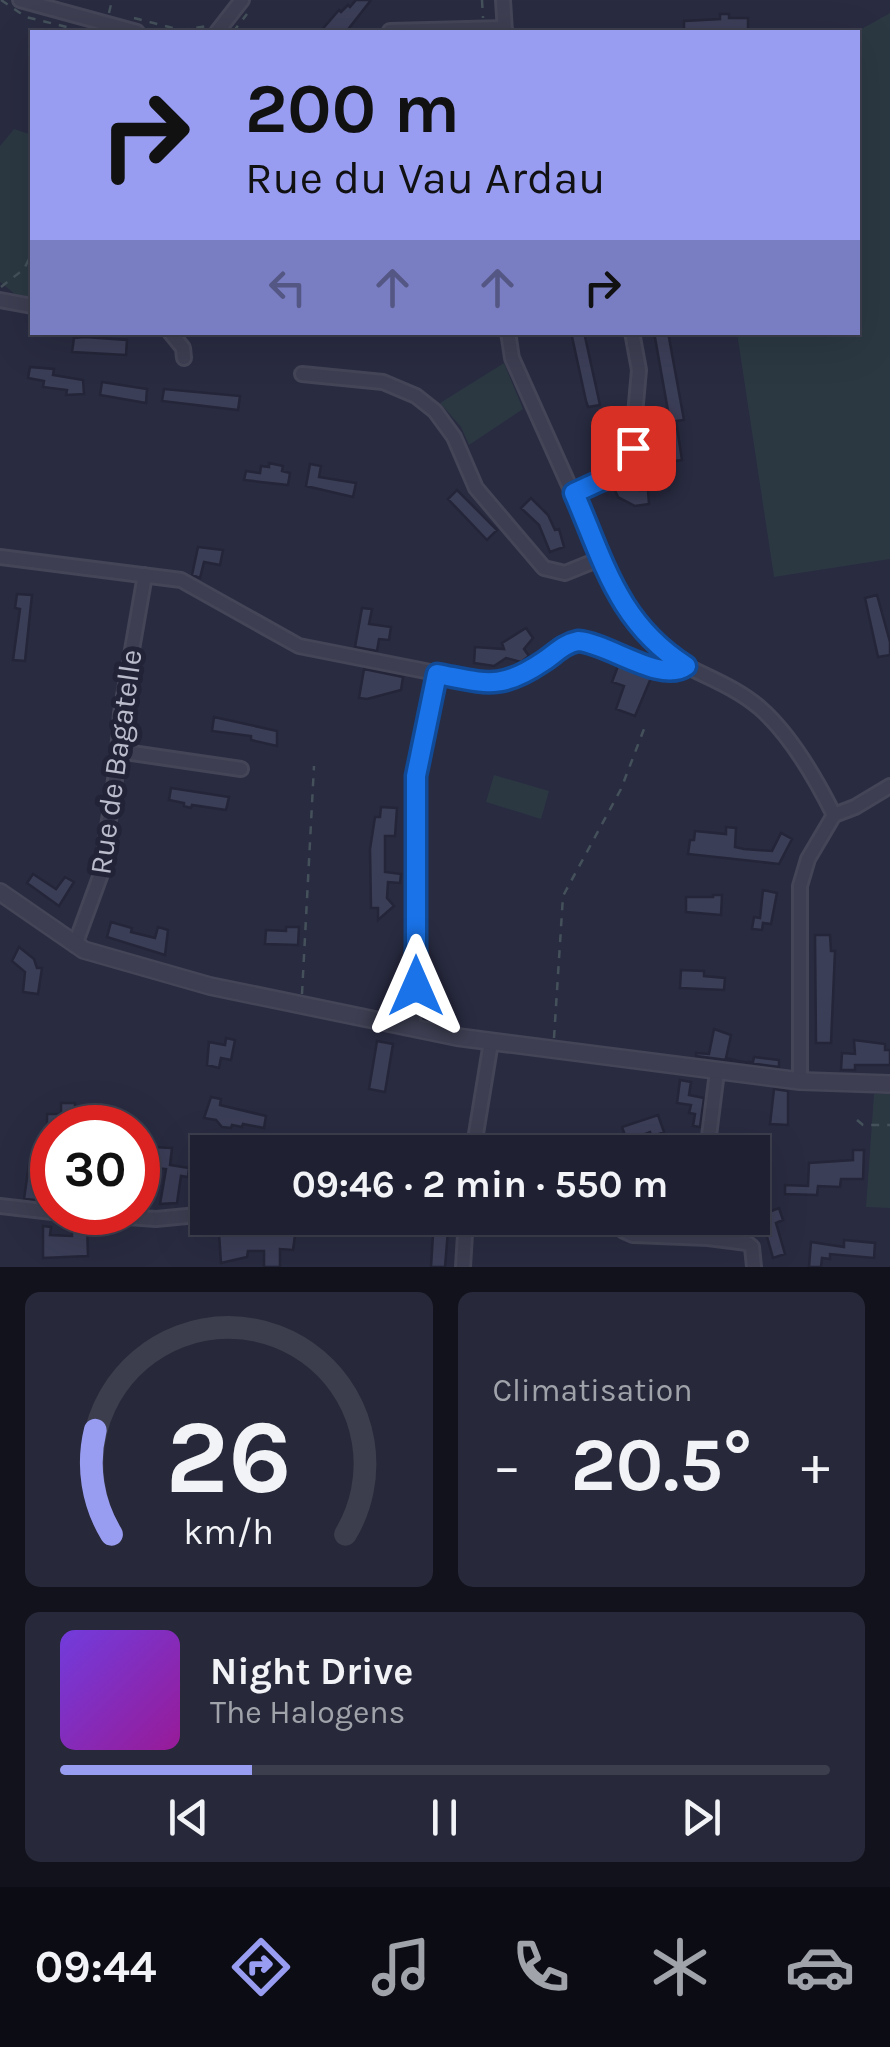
<!DOCTYPE html>
<html lang="fr">
<meta charset="utf-8">
<style>
:root{--surface:#1f2031;--page:#272839;--text:#f1f3f6;--muted:#a1a3ab;--line:#3c3e4d;--accent:#989df2}
body{margin:0;font-family:Karla,sans-serif;background:var(--page);color:var(--text);height:100vh;display:flex;flex-direction:column;font-size:38px;white-space:nowrap}
*{box-sizing:border-box;margin:0}
p{font-size:32px;color:var(--muted)}
.icon{flex:none;width:55px;height:55px;fill:none;stroke:currentColor;stroke-width:2;stroke-linecap:round;stroke-linejoin:round}
.map{position:relative;height:1267px;overflow:hidden}
.panel{display:flex;flex-direction:column;gap:25px;padding:25px;background:#11121b;flex:1}
.panel>*{flex:none}
.hud{position:absolute;left:30px;top:30px;width:830px;height:305px;border-radius:0px;box-shadow:0 10px 40px #0002,0 0 0 2px var(--line);background:#989df2;color:#111;overflow:hidden}
.speed{position:absolute;left:30px;top:1105px;display:flex;gap:20px;font-size:50px;font-weight:700;text-align:center}
.speed>*{display:grid;place-content:center;width:130px;height:130px;border-radius:50%;background:var(--surface);box-shadow:0 10px 40px #0002,0 0 0 2px var(--line);line-height:1}
.speed .limit{border:15px solid #d22;background:#fff;color:#111}
.pin{position:absolute;display:grid;place-items:center;width:85px;height:85px;color:#fff;margin:-42px;border-radius:20px;box-shadow:0 5px 15px #0006}
.me{position:absolute;width:110px;margin:-55px;rotate:0deg;stroke-linejoin:round;filter:drop-shadow(0 0 8px #0008)}
.turn{display:flex;align-items:center;gap:35px;height:210px;padding:0 50px;font-size:45px}
.turn .icon{width:130px;height:130px;stroke-width:2.5}
.turn b{display:block;font-size:70px;line-height:85px}
.lanes{display:flex;align-items:center;height:95px;padding:0 50px;background:#0003;justify-content:center;gap:50px;direction:ltr}
.lanes .off{opacity:.35}
.big{font-size:75px;font-weight:700;line-height:1.1}
.panel .card{flex:1;display:flex;flex-direction:column;justify-content:center;gap:15px;min-width:0;padding:0 35px;border-radius:15px;background:var(--page)}
.panel .dial{align-items:center;gap:0}
.dial svg{height:260px;overflow:visible;fill:none;stroke:var(--line);stroke-width:7;stroke-linecap:round;text-anchor:middle}
.dial text{fill:var(--text);stroke:none}
.song{display:flex;align-items:center;gap:30px}
.cover{width:120px;height:120px;border-radius:15px;background:linear-gradient(135deg,hsl(260 70% 55%),hsl(300 70% 35%))}
.played{height:10px;border-radius:5px;background:linear-gradient(90deg,var(--accent) 25%,var(--line) 25%)}
.keys{display:flex;justify-content:space-around;direction:ltr}
.heat{display:flex;justify-content:space-between;align-items:center;font-size:55px;direction:ltr}
.panel .tiles{flex:1;display:grid;gap:25px;grid-template-columns:1fr 1fr}
.card:last-child{grid-column:span 2}
.trip{position:absolute;left:190px;top:1135px;width:580px;height:100px;border-radius:0px;background:var(--surface);box-shadow:0 10px 40px #0002,0 0 0 2px var(--line);font-weight:700;line-height:100px;text-align:center}
.tab-bar{display:flex;height:160px;justify-content:space-around;align-items:center;background:#0c0d14;color:var(--muted)}
.tab-bar .icon{width:70px;height:70px}
.tab-bar .active{color:var(--accent)}
.tab-bar b{font-size:45px;color:var(--text)}
.map>svg:first-child{display:block}
.green{fill:#2b3842}
.building{fill:#3b3e57;stroke:#242538;stroke-width:2.5}
.lines{fill:none;stroke-linecap:round;stroke-linejoin:round}
.minor-casing{stroke:#444557;stroke-width:18}
.tertiary-casing{stroke:#444557;stroke-width:20}
.path{stroke:#44515a;stroke-width:2.5;stroke-dasharray:8 8;stroke-linecap:butt}
.minor{stroke:#3d3e51;stroke-width:12}
.tertiary{stroke:#3d3e51;stroke-width:15}
.route-casing{stroke:#114b97;stroke-width:25}
.route{stroke:#1a73e8;stroke-width:18}
.labels{text-anchor:middle;stroke-width:10;stroke-linejoin:round;paint-order:stroke}
.street-label{font-size:30px;fill:#babbcb;stroke:#222337}
</style>
<div class="map">
<svg width="890" height="1267" viewBox="0 0 890 1267">
<rect width="100%" height="100%" fill="#292b41"/>
<path class="green" d="M890 13V559L774 577 737 333 858 332 856 32Z
M14 129 32 135V297L16 295 0 282V146Z
M504 363 523 409 469 445 461 427 440 403Z
M494 775 549 791 541 819 486 802Z
M890 1093V1208L866 1207 874 1094Z"/>
<path class="building" d="M356 0H371L346 32H320L339 10 341 12 348 5 350 7Z
M720 14H729V18H748V32H684V21L720 19Z
M571 332H584L600 405 588 407 586 401Z
M654 332H668L684 420 676 421 682 460 668 462 663 437 668 436 666 422H670Z
M85 337 127 340 126 355 72 352 74 338Z
M30 367 54 369 53 375 83 380 84 394 66 395 67 390 43 387 44 381 28 378Z
M102 382 147 389 146 403 100 395Z
M164 389 240 396 238 410 162 401Z
M269 463 283 466 282 471 290 473 288 485 244 480 246 471 260 473 261 466 269 467Z
M310 464 321 466 319 477 356 483 353 497 306 486Z
M628 482 639 490H648L649 504 635 506 618 497 614 488Z
M457 490 497 530 487 540 448 499Z
M531 498 548 515 555 530 559 529 564 547 550 552 539 525 521 508Z
M198 547 223 550 220 565 204 562 200 578 192 575Z
M17 594 32 595 25 661 13 660 20 609 15 608Z
M877 595 890 642V655L878 657 865 598Z
M362 608 372 609 369 624 391 627 389 640 379 639 377 651 355 647Z
M526 628 533 638 524 649 529 656 521 662 506 658 494 666 474 663 475 647 504 649 502 643Z
M618 666 651 678 635 716 616 709 624 686 612 682Z
M364 669 403 677 401 690 367 699 359 698Z
M214 717 277 731V746L251 740V736L212 731Z
M171 788 229 797 226 810 192 805 191 808 184 806V803L169 800Z
M381 807 397 808 395 836H385V872L401 874 400 883 388 882 387 898 394 906 378 920V908H371L370 849 375 817H380Z
M726 827 736 828 735 847 744 849 772 851 781 833 792 839 779 864 688 854 690 840H694L695 831 726 834Z
M33 874 56 889 65 877 74 882 59 906 27 883Z
M763 890 777 893 771 924 763 923 762 930 752 929 754 917 760 918Z
M713 895H722L721 915 686 912V897H713Z
M111 922 132 928 131 932 155 938 158 927 168 930 165 955 107 937Z
M286 927H299L298 945 265 944 266 930 286 931Z
M815 935H830L831 951H835L831 1043H816Z
M19 947 34 959 37 968H42L38 994 23 992 25 972 12 961Z
M681 970 704 971V976L725 978 724 990 680 988Z
M714 1029 731 1035 726 1058 743 1062H753L754 1057 779 1060V1067L696 1056V1053L709 1054Z
M226 1038 235 1040 231 1060 221 1058 219 1068 207 1065 209 1042 225 1045Z
M854 1040 885 1044V1050H890V1065H855V1070H841L842 1053 855 1054Z
M377 1041 393 1044 385 1092 369 1089Z
M680 1080 691 1082 689 1095 704 1098 700 1127 693 1126 695 1114 689 1113 691 1105 677 1103Z
M774 1089 788 1091V1125L770 1124Z
M211 1097 221 1099 220 1105 266 1116 264 1128 243 1124 242 1127 232 1125 231 1128 222 1127 216 1120 204 1118Z
M61 1103H75V1128H47V1114H61Z
M658 1115 664 1132 652 1137 650 1132 627 1141 622 1127Z
M152 1147 172 1148 170 1165 189 1168 188 1177 181 1176 177 1203 160 1204 166 1169 155 1168Z
M853 1150H864L863 1179H841L840 1187 818 1186 817 1195 785 1194V1185L808 1186 809 1163 853 1160Z
M29 1164 40 1166V1170L45 1171V1194L37 1192 36 1200 24 1199Z
M779 1208 783 1220 776 1223 785 1254 773 1258 761 1215Z
M218 1218 274 1219V1227L296 1228 293 1250 280 1249V1267H264V1251H248L247 1257 221 1263Z
M419 1218H449L445 1267H431L433 1234 418 1233Z
M72 1225H87L88 1256 43 1258V1226L51 1227 50 1235 72 1236Z
M844 1240 875 1243 874 1258 830 1254V1259L822 1258 821 1267H809L811 1242 844 1247Z"/>
<g class="lines">
<g class="minor-casing">
<path id="minor" d="M20 0 137 32
M503 0 505 32
M390 31 505 28
M217 32 242 0
M0 300 32 306
M170 332 183 348 184 358
M508 332 512 358 615 588C631 621 653 649 686 666 712 679 738 689 760 708 790 734 816 779 834 815
M302 374 383 382 416 396 435 411 454 437 476 488 544 568 565 573 602 558
M574 493 622 471 631 459 639 370 632 332
M0 557 181 580 299 646 476 681 507 683 548 659 565 644 578 641C607 644 661 684 685 666
M118 751 241 769
M834 815 855 807 890 786
M75 945 101 874 117 766 121 713 145 575
M413 1028 416 776 437 674
M800 1081V886L808 859 834 815
M473 1152 491 1042
M707 1152 717 1072
M0 1206 52 1212
M55 1212 156 1219 208 1214
M621 1218 624 1231 633 1235 708 1238
M705 1218 708 1238 747 1243 752 1247 754 1267
M463 1267 466 1218"/>
</g>
<g class="tertiary-casing">
<path id="tertiary" d="M0 892 84 950 210 986 457 1037 800 1081 890 1084"/>
</g>
<path class="path" d="M1 0 26 17 87 32
M482 0 483 18
M109 13 112 0
M134 18 181 30 208 26
M233 32 247 14
M1 287 24 269 32 253
M302 994 314 766
M554 1038 563 896 621 789 644 729
M857 1120 863 1125H890"/>
<use href="#minor" class="minor"/>
<use href="#tertiary" class="tertiary"/>
</g>
<g class="lines">
<g class="route-casing">
<path id="route" d="M416 986V776L437 674C486 683 500 691 544 661 556 653 563 644 578 641 608 643 661 684 686 666 618 623 604 562 574 493L622 471 628 466 633 448"/>
</g>
<use href="#route" class="route"/>
</g>
<g class="labels">
<g class="street-label">
<text transform="translate(116 762) rotate(-82)" y="10">Rue de Bagatelle</text>
</g>
</g>
</svg>
<div class="speed"><div class="limit">30</div></div>
<div class="pin" style="left:633px;top:448px;background:#d93025"><svg class="icon" aria-label="arrive" viewBox="0 0 24 24"><path d="M6 21V4h12l-3 4 3 4H6"/></svg></div>
<svg class="me" style="left:416px;top:986px" viewBox="-20 -20 40 40"><path d="M0-17L14 15 0 8-14 15z" fill="#1a73e8" stroke="#fff" stroke-width="4"/></svg>
<div class="trip">09:46 · 2 min · 550 m</div>
<div class="hud">
<div class="turn"><svg class="icon" aria-label="right" viewBox="0 0 24 24"><path d="M7 20v-9h11M14 6l5 5-5 5"/></svg><div><b>200 m</b>Rue du Vau Ardau</div></div>
<div class="lanes"><svg class="icon off" aria-label="left" viewBox="0 0 24 24"><path d="M17 20v-9H6M10 6l-5 5 5 5"/></svg><svg class="icon off" aria-label="ahead" viewBox="0 0 24 24"><path d="M12 20V5M6 11l6-6 6 6"/></svg><svg class="icon off" aria-label="ahead" viewBox="0 0 24 24"><path d="M12 20V5M6 11l6-6 6 6"/></svg><svg class="icon" aria-label="right" viewBox="0 0 24 24"><path d="M7 20v-9h11M14 6l5 5-5 5"/></svg></div>
</div>
</div>
<section class="panel">
<div class="tiles">
<div class="card dial"><svg viewBox="0 0 100 80">
<path d="M14 69A42 42 0 1 1 86 69"/>
<path d="M14 69A42 42 0 0 1 9 37" stroke="#989df2"/>
<text x="50" y="56" font-size="32" font-weight="700">26</text>
<text x="50" y="72" font-size="11">km/h</text>
</svg></div>
<div class="card"><p>Climatisation</p>
<div class="heat"><a>−</a><b class="big">20.5°</b><a>+</a></div>
</div>
<div class="card">
<div class="song"><i class="cover"></i><div><b>Night Drive</b><p>The Halogens</p></div></div>
<div class="played"></div>
<div class="keys"><svg class="icon" aria-label="previous" viewBox="0 0 24 24"><path d="M18 5L8 12l10 7zM5 5v14"/></svg><svg class="icon" aria-label="pause" viewBox="0 0 24 24"><path d="M8 5v14M16 5v14"/></svg><svg class="icon" aria-label="next" viewBox="0 0 24 24"><path d="M6 5l10 7-10 7zM19 5v14"/></svg></div>
</div>
</div>
</section>
<nav class="tab-bar">
<b>09:44</b>
<svg class="icon active" aria-label="directions" viewBox="0 0 24 24"><path d="M12 3l9 9-9 9-9-9zM9 14v-3h6M13 9l2 2-2 2"/></svg>
<svg class="icon" aria-label="music" viewBox="0 0 24 24"><path d="M9 18V5l10-2v13"/><circle cx="6" cy="18" r="3"/><circle cx="16" cy="16" r="3"/></svg>
<svg class="icon" aria-label="phone" viewBox="0 0 24 24"><path d="M5 4h4l2 5-3 2q2 4 5 5l2-3 5 2v4C11 20 4 13 5 4z"/></svg>
<svg class="icon" aria-label="climate" viewBox="0 0 24 24"><path d="M12 3v18M4 7l16 10M4 17L20 7"/></svg>
<svg class="icon" aria-label="car" viewBox="0 0 24 24"><path d="M5 17H2v-5l4-1 3-4h7l3 4 3 1v5h-3M9 17h6M6 11h13"/><circle cx="7" cy="17" r="2"/><circle cx="17" cy="17" r="2"/></svg>
</nav>
